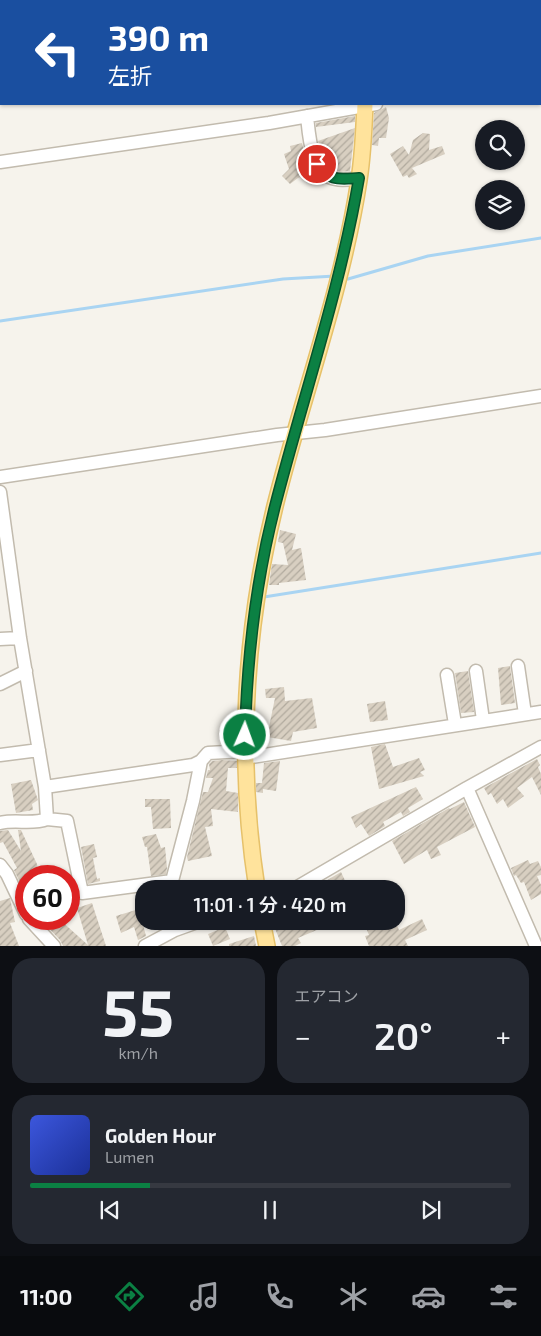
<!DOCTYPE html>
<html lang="ja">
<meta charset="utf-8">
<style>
:root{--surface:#171b24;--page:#242831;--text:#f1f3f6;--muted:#9ea1a6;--line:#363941;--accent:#0b8043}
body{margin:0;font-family:"Exo 2","Noto Sans JP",sans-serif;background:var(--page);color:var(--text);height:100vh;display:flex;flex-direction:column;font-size:19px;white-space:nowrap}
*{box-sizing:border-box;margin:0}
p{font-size:16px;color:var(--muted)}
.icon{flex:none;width:28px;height:28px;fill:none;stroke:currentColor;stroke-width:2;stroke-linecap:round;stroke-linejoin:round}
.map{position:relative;height:946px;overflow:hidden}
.details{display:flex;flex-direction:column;gap:12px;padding:12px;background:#0d0f14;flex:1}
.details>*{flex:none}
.guide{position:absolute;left:0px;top:0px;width:541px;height:105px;box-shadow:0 1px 4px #0004;background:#1a4fa0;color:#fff;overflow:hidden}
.controls{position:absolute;left:475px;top:120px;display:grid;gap:10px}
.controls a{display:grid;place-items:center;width:50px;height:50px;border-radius:50%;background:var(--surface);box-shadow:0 1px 4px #0004;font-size:25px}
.speed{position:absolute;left:15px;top:865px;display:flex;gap:10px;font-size:25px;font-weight:700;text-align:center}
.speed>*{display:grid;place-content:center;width:65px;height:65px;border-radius:50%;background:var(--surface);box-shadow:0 1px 4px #0004;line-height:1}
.speed .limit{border:8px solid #d22;background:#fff;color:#111}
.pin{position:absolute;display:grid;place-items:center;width:42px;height:42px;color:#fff;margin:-21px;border:2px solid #fff;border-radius:50%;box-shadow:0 1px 5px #0007}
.me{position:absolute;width:55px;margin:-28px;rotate:2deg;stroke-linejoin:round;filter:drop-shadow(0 0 4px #0008)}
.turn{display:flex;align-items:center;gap:18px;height:105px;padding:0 25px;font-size:22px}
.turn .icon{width:65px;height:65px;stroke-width:2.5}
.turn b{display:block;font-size:35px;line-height:42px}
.big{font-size:38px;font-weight:600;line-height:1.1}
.details .widget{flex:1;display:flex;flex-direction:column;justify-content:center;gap:8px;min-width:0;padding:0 18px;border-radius:20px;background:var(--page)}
.details .dial{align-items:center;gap:0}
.dial b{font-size:65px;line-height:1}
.song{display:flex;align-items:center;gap:15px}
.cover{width:60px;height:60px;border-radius:8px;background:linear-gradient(135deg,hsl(230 70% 55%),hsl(230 70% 35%))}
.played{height:5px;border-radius:2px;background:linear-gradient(90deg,var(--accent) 25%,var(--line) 25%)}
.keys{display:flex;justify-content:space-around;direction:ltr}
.heat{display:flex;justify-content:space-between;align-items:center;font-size:28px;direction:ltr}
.details .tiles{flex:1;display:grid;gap:12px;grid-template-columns:1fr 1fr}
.widget:last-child{grid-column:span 2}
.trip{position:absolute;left:135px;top:880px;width:270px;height:50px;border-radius:20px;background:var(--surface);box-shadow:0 1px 4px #0004;font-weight:600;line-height:50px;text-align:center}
.tabs{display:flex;height:80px;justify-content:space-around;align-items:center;background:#090b0e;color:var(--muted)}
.tabs .icon{width:35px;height:35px}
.tabs .current{color:var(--accent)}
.tabs b{font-size:22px;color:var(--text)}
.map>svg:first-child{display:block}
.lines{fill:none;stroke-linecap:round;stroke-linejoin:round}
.stream{stroke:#a9d4f2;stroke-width:3}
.building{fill:url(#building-hatch)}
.minor-casing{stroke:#c2bbae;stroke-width:15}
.major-casing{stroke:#e6c16a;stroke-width:18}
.minor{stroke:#fff;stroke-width:12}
.major{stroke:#ffe39c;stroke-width:15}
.route-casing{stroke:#07532c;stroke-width:12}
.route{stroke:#0b8043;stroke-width:9}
</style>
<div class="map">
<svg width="541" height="946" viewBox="0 0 541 946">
<defs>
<pattern id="building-hatch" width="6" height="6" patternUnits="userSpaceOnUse" patternTransform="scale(1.25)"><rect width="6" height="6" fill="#d8cfc1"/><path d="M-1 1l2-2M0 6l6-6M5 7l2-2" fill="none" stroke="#b1aa9e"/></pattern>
</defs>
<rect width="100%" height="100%" fill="#f6f3ec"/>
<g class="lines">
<path class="stream" d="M344 278 348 279 428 256 541 238
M0 321 283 279 335 276
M264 597 541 553
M175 885 201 889
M69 898 79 897"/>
</g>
<path class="building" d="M386 107 389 118 386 138H379L378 146 372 145 374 113Z
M355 116V122L316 127V123Z
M355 128 350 171 340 172 333 169 334 158 325 161 318 141Z
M423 133 430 134 429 150 442 146 445 154 412 168 417 174 409 178 407 175 403 177 390 154 403 146 409 155 413 140Z
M302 143 305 156 313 172 298 178 290 184 282 176 289 169 284 154 291 151 290 146Z
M280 530 296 534 292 550 301 548 306 580 279 583V585H269L272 564 288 565 283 543 278 542Z
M510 666 515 703 501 705 498 668Z
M468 671 474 712 461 713 455 673Z
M284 687 285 701 312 698 317 728 293 732 291 741 267 737 275 698H266L265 689Z
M385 701 388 720 370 722 367 704Z
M229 729 232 744H220L219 730Z
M385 744 393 767 419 758 425 770 420 772 424 776 379 789 371 747Z
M537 759 540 765 538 767 541 774V795L532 777 517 788 524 796 508 808 503 799 497 804 491 793 488 795 484 788Z
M222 760 237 761V768H228L226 791 238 793V812L211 809 213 826 205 827 212 856 188 861 187 857 203 792H208L213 778H206L208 770H210L209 764 212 761Z
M280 761 276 791 263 789V793L256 792V783H262L264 763Z
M31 780 38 800 32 804 33 810 16 813 11 784Z
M416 787 423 799 408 808 410 812 403 816 401 812 383 822 385 826 369 836 361 824 356 828 351 817Z
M145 799H170L171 828 153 829 151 807H145Z
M464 802 475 827 437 847 441 855 431 859 427 850 404 864 392 841 449 808 450 809Z
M8 830 21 851 18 830H21L37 864 39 876H26V887L23 889 14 870 17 868 3 842 0 843V831Z
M156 834 161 848 165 847 167 868 166 874 151 876 147 847H145L142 837Z
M94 844 97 857 93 858 97 879 100 878V881L88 884 81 847Z
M528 860 530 864 538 861 541 867V875L537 876 541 885V894L531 900 524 882 521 883 516 875 514 876 511 868Z
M341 872 349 889H312Z
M10 898 15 922 10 923 19 946H0V901Z
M92 903 106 946H63L60 940 40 919H59L88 945 77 908Z
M139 909 146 936 138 940 134 927 121 933 116 916Z
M422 919 427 930 405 940 408 946H369L365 936 369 935 363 921H395L399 930Z
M272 921H338L298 938 301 943 295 946H282Z
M225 927 230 939 213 946 208 934Z
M254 936 256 946H229V944Z"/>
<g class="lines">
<g class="minor-casing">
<path id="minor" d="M540 81H541
M307 116C309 135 311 176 336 179 343 181 352 179 359 178
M0 162 269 123 376 104
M0 477 277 435 325 430 541 396
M0 492 20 638 45 787 47 819C32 825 16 819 0 823
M0 639 20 638
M518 666 525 714
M476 671 483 720
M447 675 455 724
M0 684 26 671
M0 755 39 750
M245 758 541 712
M45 787 193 765 201 761 208 753 245 751
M467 788 536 946
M47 819 67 821 82 893 172 881
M0 865 7 874 26 914
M172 888V881L193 801 201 761
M294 889 467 788 541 747
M29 919 54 946
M145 946 175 930 200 921"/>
</g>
<g class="major-casing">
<path id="major" d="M367 1V0
M257 889C237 761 244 632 275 506 302 397 342 291 359 180 363 155 364 129 365 104
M262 921 267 946"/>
</g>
<use href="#minor" class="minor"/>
<use href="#major" class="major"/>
</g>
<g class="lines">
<g class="route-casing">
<path id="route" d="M245 735C247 658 256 580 275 506 303 397 340 290 359 178 339 179 330 182 317 164"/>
</g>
<use href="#route" class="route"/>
</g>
</svg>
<div class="controls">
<a><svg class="icon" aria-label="search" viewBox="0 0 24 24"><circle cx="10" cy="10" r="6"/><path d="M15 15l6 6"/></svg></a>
<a><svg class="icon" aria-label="layers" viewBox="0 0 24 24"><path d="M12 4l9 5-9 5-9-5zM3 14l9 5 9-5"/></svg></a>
</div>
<div class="speed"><div class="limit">60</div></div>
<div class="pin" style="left:317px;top:164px;background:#d93025"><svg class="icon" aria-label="arrive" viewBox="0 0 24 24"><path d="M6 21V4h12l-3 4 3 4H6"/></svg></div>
<svg class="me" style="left:245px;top:735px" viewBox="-20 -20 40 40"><circle r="17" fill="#0b8043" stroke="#fff" stroke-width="3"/><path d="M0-11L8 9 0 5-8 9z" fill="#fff"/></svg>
<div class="trip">11:01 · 1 分 · 420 m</div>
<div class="guide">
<div class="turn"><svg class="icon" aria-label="left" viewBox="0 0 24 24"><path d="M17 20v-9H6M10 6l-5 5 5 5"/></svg><div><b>390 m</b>左折</div></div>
</div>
</div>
<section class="details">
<div class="tiles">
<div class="widget dial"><b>55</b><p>km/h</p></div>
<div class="widget"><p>エアコン</p>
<div class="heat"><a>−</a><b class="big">20°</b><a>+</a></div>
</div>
<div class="widget">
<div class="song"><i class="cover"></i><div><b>Golden Hour</b><p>Lumen</p></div></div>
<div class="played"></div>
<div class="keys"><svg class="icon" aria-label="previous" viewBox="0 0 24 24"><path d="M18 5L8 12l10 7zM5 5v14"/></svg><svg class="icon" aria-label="pause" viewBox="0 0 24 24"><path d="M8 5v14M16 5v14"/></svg><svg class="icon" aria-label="next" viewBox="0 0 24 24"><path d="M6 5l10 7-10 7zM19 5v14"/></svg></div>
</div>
</div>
</section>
<nav class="tabs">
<b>11:00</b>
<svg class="icon current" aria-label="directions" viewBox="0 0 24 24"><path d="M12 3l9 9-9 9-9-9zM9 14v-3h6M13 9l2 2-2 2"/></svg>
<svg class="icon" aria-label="music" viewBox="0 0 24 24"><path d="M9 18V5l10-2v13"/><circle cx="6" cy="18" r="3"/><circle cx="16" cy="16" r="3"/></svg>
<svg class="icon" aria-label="phone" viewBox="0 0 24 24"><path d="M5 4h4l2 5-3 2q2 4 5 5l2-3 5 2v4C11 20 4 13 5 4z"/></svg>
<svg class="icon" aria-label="climate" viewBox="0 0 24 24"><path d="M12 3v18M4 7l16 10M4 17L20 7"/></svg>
<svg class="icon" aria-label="car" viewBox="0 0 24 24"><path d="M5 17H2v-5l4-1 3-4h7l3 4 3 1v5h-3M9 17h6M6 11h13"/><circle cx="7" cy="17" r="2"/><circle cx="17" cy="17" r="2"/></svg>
<svg class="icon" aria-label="filters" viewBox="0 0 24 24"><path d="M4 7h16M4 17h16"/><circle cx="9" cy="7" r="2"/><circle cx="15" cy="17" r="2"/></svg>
</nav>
